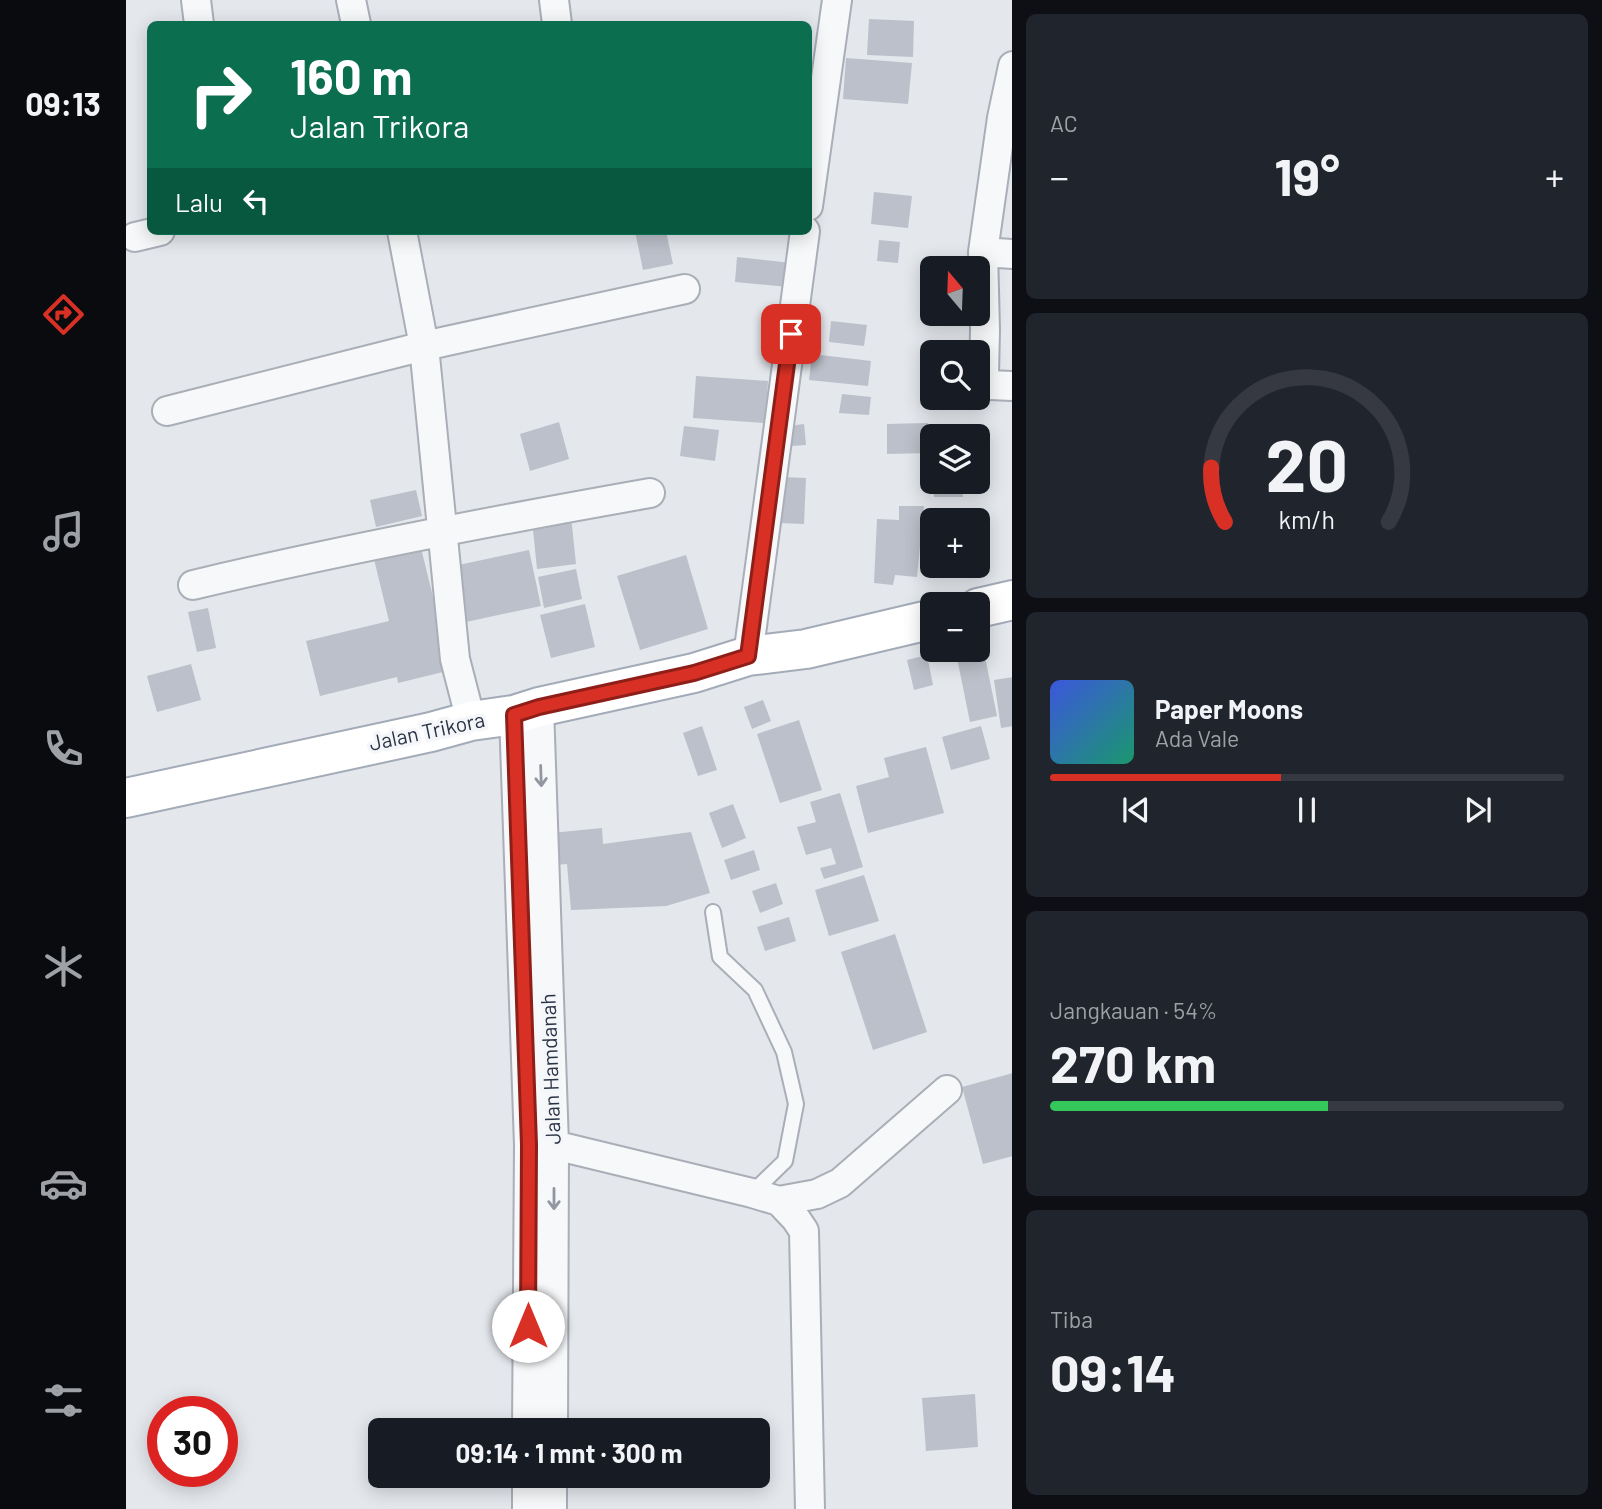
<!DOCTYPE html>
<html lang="id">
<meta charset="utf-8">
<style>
:root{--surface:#171b24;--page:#20242c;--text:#f1f3f6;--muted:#9ea1a6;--line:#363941;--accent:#d93025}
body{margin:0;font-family:Barlow,sans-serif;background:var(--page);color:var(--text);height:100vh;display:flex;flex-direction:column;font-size:26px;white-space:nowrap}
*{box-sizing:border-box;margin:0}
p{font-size:23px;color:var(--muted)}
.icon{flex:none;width:38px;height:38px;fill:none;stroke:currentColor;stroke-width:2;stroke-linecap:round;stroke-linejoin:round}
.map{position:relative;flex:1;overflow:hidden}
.details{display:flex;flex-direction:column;gap:14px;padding:14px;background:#0d0f14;width:590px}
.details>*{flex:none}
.banner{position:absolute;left:21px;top:21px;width:665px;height:214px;border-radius:10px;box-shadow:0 4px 18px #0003;background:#0b6e4f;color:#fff;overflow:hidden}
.needle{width:46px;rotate:341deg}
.buttons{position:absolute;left:794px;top:256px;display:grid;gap:14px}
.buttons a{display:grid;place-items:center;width:70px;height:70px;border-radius:10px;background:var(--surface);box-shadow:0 4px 18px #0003;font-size:35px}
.speed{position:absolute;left:21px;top:1396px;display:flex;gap:14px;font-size:35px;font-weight:700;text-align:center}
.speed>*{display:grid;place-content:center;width:91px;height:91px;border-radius:50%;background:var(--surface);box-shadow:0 4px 18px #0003;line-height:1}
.speed .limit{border:10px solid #d22;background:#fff;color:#111}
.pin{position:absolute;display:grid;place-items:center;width:60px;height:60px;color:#fff;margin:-30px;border-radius:14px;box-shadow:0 4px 10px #0006}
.me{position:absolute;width:77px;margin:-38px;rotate:0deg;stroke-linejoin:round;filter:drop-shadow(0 0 5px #0008)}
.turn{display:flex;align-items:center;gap:24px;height:147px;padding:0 28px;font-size:32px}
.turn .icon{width:91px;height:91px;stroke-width:2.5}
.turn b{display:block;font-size:49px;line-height:60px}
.then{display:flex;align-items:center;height:66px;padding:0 28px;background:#0003;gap:14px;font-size:26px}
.big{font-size:52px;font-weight:700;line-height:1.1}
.details .widget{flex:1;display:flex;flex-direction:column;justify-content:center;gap:10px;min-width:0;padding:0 24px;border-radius:10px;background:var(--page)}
.details .dial{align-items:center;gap:0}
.dial svg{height:182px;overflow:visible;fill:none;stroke:var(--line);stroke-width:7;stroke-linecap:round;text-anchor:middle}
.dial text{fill:var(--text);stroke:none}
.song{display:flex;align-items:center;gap:21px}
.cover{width:84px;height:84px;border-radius:10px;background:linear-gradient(135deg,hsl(230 70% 55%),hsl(160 70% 35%))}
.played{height:7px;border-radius:4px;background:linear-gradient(90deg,var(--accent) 45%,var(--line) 45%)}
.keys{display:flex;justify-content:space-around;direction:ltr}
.heat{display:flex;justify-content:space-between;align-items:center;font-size:38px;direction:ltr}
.charge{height:10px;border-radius:5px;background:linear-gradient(90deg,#34c759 54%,var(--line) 0)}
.trip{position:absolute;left:242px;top:1418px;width:402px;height:70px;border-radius:10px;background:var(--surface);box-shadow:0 4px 18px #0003;font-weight:700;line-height:70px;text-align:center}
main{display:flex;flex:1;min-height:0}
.menu{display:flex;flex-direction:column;width:126px;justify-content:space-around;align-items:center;background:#090b0e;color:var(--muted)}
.menu .icon{width:49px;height:49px}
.menu .on{color:var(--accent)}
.menu b{font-size:32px;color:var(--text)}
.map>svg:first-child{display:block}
.building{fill:#bbc0ca}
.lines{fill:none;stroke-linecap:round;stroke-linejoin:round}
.service-casing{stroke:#a9aeb7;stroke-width:18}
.minor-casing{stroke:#a9aeb7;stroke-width:32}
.primary-casing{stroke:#a3abb8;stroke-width:42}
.service{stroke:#f7f8fa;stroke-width:14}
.minor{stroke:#f7f8fa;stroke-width:28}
.primary{stroke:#fff;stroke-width:38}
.oneway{stroke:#9196a0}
.route-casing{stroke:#8d1f18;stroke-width:18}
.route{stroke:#d93025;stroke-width:12}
.labels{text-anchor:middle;stroke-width:7;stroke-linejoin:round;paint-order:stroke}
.street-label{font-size:21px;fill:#2b3445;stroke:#f4f6f9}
</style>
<main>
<nav class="menu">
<b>09:13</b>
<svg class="icon on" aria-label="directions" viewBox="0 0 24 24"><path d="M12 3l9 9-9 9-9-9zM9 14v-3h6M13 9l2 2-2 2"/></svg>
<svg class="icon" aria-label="music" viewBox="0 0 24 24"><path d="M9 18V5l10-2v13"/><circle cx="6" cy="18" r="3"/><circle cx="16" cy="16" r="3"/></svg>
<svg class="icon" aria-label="phone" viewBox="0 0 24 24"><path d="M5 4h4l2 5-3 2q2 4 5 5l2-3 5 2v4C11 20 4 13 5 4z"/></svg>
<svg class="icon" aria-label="climate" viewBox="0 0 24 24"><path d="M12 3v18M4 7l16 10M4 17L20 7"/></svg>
<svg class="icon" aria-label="car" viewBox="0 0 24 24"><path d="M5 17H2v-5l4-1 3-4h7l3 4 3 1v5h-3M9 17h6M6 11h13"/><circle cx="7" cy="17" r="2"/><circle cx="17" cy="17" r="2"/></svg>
<svg class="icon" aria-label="filters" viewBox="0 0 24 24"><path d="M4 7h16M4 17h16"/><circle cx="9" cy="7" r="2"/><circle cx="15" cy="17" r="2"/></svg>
</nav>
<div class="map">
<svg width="887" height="1509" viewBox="0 0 887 1509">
<rect width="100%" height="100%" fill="#e4e7ec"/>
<path class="building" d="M743 19 788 21 787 57 741 55Z
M720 58 786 63 782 104 717 99Z
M748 192 786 196 782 228 745 224Z
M509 231H540L547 264 517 270Z
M753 240 774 242 772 263 751 261Z
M611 257 665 263 662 287 609 282Z
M705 321 741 325 738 346 703 342Z
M686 354 745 361 742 386 683 380Z
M570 376 642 381 639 423 567 418Z
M716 394 745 397 743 415 713 413Z
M433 422 443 459 404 471 394 434Z
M802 423V434L834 432 835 436H802V453L761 454V424Z
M678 424 680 445 665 446 663 426Z
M558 426 593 430 589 461 554 456Z
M655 477 680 478 678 524 653 523Z
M807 481H836L837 497H808Z
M290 490 296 516 250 527 244 500Z
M773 506H798L791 577 769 575 767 585 748 583 751 519 773 520Z
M445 516 450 564 411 569 406 520Z
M294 544 325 670 272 683 271 677 194 696 180 641 263 621 247 555Z
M403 550 415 606 340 622 328 566Z
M560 555 582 629 514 650 491 576Z
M450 569 456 599 418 608 412 577Z
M459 604 469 647 425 658 414 615Z
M82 608 90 648 71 652 62 612Z
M857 647 871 716 844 722 830 653Z
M801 655 807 685 788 690 781 660Z
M65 664 75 700 31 712 21 676Z
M887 677V726L875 728 868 680Z
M637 700 645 721 626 729 618 707Z
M673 720 696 790 654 803 631 734Z
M576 726 591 770 572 776 557 733Z
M855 726 864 759 825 770 816 737Z
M800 747 818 813 742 833 730 786 763 777 758 758Z
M714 793 737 867 698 879 694 868 710 864 705 848 680 855 671 827 690 822 684 802Z
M607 804 620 838 596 848 583 813Z
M476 828 477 844 565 832 584 893 540 906 445 910 441 864 428 865 425 833Z
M628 850 634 870 605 880 598 860Z
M738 875 753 921 703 936 689 890Z
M650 883 657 904 634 913 626 891Z
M663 917 670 941 639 951 631 927Z
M769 934 801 1032 747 1050 715 952Z
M887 1073V1156L857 1164 836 1087Z
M849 1394 852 1447 800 1451 796 1398Z"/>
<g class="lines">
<g class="service-casing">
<path id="service" d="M587 912 594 957 629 990 658 1052 670 1104 659 1161 626 1193"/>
</g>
<g class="minor-casing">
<path id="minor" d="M70 0 73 24
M225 0 230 24
M428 0 431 24
M887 66 876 118 857 252 859 330 858 374 864 385 887 386
M682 206 711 0
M276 231 298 346 329 659 345 721
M9 237 34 231
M857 252 887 254
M41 411 298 346 559 289
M67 585C218 549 371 520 524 493
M622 656 679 231
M413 707 428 1145 427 1430
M388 715 403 1145 401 1430
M413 1145H428L626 1193 653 1201 691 1194 714 1183 821 1090
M653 1201 670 1219 678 1231 684 1509
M401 1509V1475
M426 1509V1475"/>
</g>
<g class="primary-casing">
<path id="primary" d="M852 608 887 600
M0 798 305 732 345 721 388 715 413 707 568 673 622 656 680 649 807 619"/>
</g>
<use href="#service" class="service"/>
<use href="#minor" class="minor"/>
<use href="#primary" class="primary"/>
</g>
<defs><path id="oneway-shaft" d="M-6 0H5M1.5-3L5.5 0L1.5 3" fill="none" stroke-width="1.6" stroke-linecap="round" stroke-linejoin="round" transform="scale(1.75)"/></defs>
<g class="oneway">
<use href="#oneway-shaft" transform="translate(415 776) rotate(88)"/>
<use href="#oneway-shaft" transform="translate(428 1199) rotate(90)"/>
</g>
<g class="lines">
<g class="route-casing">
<path id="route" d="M402 1326 403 1145 388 715 413 707 568 673 622 656 665 334"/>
</g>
<use href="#route" class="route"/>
</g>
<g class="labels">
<g class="street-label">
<text transform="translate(301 732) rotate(-12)" y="7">Jalan Trikora</text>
<text transform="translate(425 1069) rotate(-92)" y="7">Jalan Hamdanah</text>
</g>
</g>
</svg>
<div class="buttons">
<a><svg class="needle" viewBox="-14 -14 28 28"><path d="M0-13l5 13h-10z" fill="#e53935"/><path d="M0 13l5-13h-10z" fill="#9ea1a6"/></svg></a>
<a><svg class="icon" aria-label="search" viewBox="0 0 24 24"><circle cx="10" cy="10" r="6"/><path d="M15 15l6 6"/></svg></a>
<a><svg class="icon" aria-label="layers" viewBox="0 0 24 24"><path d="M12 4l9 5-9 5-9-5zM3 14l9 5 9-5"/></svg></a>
<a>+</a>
<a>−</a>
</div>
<div class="speed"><div class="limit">30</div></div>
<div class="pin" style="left:665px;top:334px;background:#d93025"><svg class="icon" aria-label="arrive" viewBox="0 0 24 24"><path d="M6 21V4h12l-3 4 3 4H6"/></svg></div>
<svg class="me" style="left:402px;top:1326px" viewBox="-20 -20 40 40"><circle r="19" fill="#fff"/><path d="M0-13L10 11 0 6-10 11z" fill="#d93025"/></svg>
<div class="trip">09:14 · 1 mnt · 300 m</div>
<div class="banner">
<div class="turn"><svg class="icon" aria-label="right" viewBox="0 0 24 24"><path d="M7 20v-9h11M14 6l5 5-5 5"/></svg><div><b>160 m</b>Jalan Trikora</div></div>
<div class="then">Lalu<svg class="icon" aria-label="left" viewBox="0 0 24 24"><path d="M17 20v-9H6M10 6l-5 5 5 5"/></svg></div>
</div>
</div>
<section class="details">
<div class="widget"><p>AC</p>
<div class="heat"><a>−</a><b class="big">19°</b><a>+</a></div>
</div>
<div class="widget dial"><svg viewBox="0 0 100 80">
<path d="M14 69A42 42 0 1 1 86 69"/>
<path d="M14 69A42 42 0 0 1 8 45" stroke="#d93025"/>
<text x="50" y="56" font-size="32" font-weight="700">20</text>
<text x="50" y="72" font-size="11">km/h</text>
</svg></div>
<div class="widget">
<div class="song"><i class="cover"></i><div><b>Paper Moons</b><p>Ada Vale</p></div></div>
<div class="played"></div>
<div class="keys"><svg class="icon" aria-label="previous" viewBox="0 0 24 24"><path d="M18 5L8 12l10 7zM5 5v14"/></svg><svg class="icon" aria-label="pause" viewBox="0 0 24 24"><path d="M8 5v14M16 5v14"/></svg><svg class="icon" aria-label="next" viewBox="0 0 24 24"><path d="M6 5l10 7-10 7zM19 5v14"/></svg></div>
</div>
<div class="widget"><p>Jangkauan · 54%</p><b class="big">270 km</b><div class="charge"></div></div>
<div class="widget"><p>Tiba</p><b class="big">09:14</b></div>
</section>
</main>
